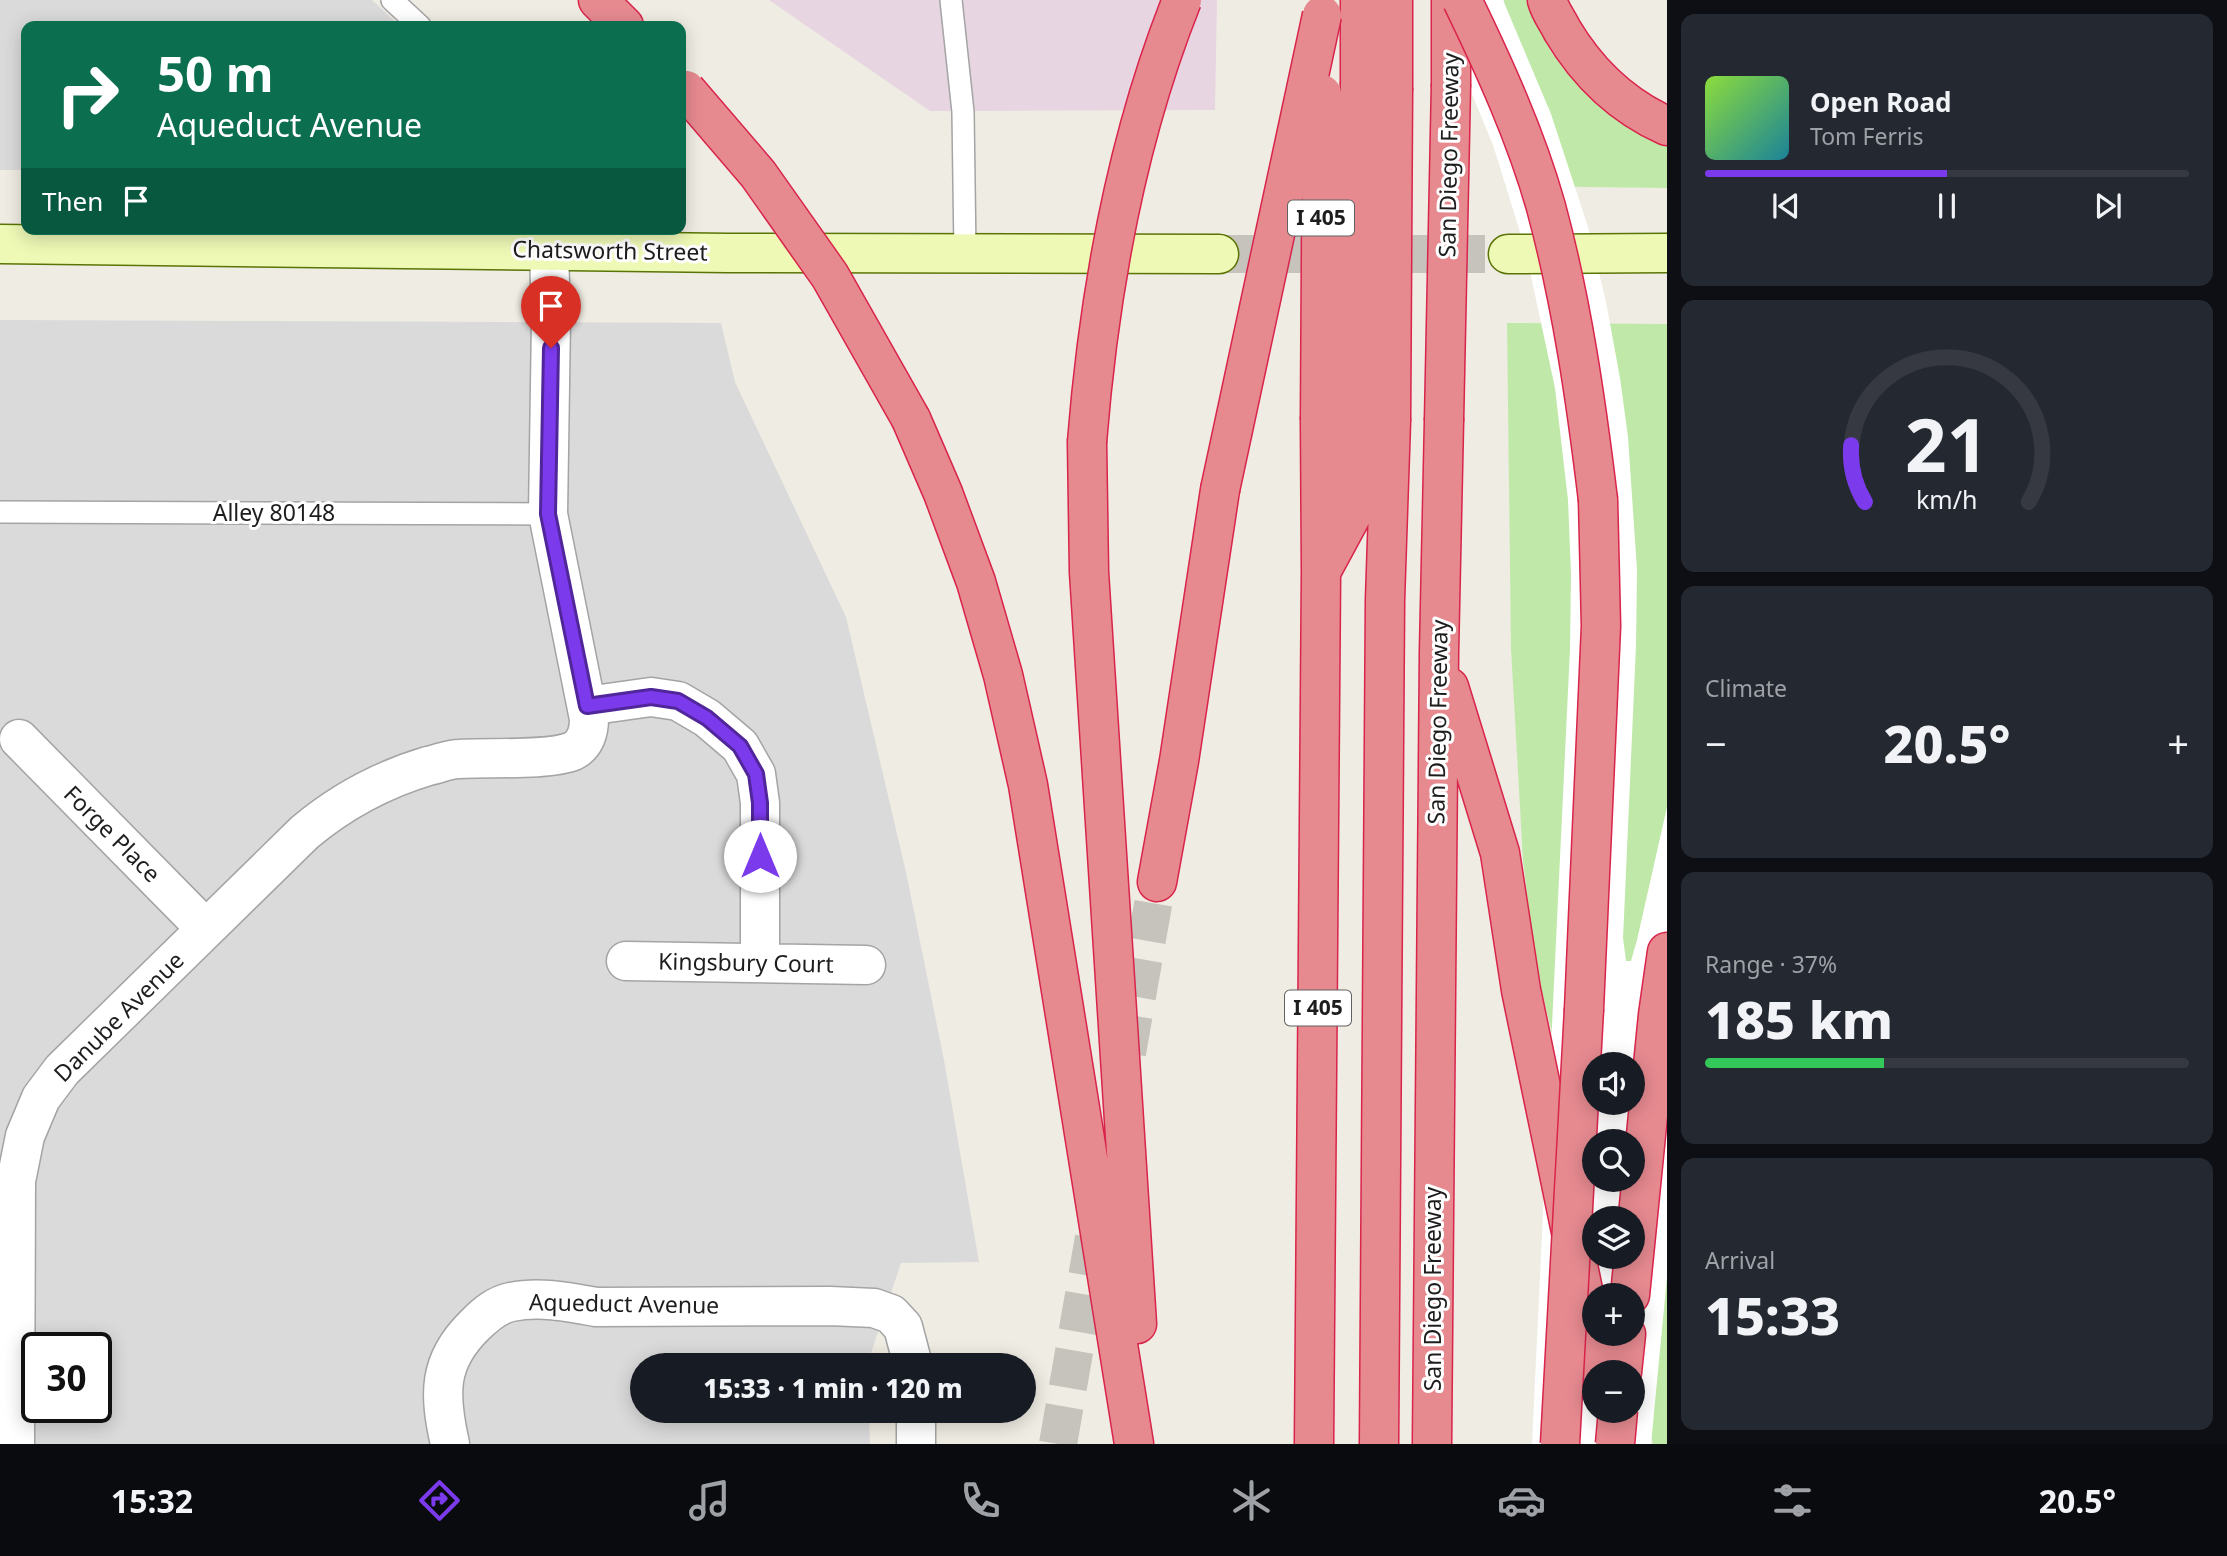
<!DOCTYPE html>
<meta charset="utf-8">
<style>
:root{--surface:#171b24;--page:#242831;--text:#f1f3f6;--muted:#9ea1a6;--line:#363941;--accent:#7c3aed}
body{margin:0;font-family:"Noto Sans",sans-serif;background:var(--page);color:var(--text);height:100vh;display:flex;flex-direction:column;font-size:26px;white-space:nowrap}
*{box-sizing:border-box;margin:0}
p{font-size:23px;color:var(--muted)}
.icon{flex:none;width:38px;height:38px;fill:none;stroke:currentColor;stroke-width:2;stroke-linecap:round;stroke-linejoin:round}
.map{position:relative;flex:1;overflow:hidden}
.details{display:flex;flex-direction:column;gap:14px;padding:14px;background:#0d0f14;width:560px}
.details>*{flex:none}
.guide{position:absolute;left:21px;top:21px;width:665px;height:214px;border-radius:14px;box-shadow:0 4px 18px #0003;background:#0b6e4f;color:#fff;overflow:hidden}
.buttons{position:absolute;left:1582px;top:1052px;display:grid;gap:14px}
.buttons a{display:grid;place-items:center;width:63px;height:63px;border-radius:50%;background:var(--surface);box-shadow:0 4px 18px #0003;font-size:35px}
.speed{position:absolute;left:21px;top:1332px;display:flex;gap:14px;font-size:35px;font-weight:700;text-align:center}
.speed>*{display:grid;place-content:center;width:91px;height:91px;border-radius:50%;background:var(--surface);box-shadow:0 4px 18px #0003;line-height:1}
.speed .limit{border:4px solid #111;border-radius:10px;background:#fff;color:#111}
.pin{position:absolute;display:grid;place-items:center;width:60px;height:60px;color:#fff;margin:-72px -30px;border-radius:50% 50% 50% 0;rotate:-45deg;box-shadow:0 0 7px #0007}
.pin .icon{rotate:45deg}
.me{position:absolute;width:77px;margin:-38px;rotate:0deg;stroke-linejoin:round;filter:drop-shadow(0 0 5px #0008)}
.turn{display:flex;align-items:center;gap:24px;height:147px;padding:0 21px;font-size:32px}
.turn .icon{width:91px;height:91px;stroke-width:2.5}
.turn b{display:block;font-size:49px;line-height:60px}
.then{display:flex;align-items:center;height:66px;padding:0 21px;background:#0003;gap:14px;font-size:26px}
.big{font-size:52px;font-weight:800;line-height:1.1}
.details .card{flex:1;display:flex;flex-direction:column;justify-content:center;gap:10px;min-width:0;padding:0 24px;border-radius:14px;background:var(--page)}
.details .dial{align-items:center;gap:0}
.dial svg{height:182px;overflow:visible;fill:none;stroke:var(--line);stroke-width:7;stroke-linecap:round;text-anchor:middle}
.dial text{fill:var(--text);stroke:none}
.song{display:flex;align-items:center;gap:21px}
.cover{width:84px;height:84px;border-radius:10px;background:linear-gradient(135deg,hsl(90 70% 55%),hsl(190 70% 35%))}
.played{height:7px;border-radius:4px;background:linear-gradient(90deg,var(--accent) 50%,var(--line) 50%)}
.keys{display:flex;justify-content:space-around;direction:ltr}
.heat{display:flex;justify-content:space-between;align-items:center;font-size:38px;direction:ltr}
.charge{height:10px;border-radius:5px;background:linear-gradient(90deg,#34c759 37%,var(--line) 0)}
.trip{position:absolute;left:630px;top:1353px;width:406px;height:70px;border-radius:35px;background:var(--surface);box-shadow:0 4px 18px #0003;font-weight:800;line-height:70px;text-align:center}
.dock{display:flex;height:112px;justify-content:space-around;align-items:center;background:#090b0e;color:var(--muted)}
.dock .icon{width:49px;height:49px}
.dock .current{color:var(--accent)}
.dock b{font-size:32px;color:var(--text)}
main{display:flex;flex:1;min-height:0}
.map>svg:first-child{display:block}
.residential{fill:#dbdada;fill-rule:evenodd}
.industrial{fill:#e8d5e2}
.grass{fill:#c0e9a9;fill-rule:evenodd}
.pier{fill:#fff;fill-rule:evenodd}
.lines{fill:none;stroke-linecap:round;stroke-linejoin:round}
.secondary-tunnel{stroke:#c5c3bb;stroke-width:38;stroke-dasharray:38 19;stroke-linecap:butt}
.highway-tunnel{stroke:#c5c3bb;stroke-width:38;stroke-dasharray:38 19;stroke-linecap:butt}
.lane-casing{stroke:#a4a4a4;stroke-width:24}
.street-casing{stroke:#a4a4a4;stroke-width:41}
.secondary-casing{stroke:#5a7405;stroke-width:41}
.highway-casing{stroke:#d9244b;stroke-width:41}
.lane{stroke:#fff;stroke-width:21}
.street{stroke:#fff;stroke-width:38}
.secondary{stroke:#eef9b6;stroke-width:38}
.highway{stroke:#e68a90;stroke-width:38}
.highway-bridge-casing{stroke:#d9244b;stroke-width:41;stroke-linecap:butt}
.highway-bridge{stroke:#e68a90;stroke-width:38}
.route-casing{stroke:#51269a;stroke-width:18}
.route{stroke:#7c3aed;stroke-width:12}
.labels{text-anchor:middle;stroke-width:6;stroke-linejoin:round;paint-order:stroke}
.shield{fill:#fff;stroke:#616161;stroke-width:2}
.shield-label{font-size:21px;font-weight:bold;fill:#1d1d1d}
.street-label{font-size:23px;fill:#1d1d1d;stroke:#fff}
</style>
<main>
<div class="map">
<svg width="1667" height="1444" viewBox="0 0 1667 1444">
<rect width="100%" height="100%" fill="#efece3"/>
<path class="residential" d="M0 0H372L400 26H26V170H0Z
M0 320 721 323 735 382 846 617 906 872 944 1060 979 1262 901 1263 867 1365H642V1410L869 1411 870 1444H0ZM37 1348H96V1407H37Z"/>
<path class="industrial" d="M769 0H1217L1215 110 930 111Z"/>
<path class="grass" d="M1504 0H1531C1536 15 1540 31 1548 46 1573 90 1622 124 1667 145V188L1505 186Z
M1507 323 1667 324V1444H1653L1626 1334H1633V1218H1597L1540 983 1531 928 1523 860 1511 649ZM1594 1064H1633V1102H1594ZM1594 1141H1633V1180H1594Z"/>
<path class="pier" d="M1431 0H1503L1551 114 1588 227 1606 302 1620 378 1628 437 1637 570 1636 645 1624 917 1623 938 1626 961H1631L1637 940 1667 807V1277L1651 1444H1532L1570 649 1571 574 1568 500 1555 388 1525 248 1493 145 1453 48ZM1594 1064H1633V1102H1594ZM1594 1141H1633V1180H1594ZM1594 1218H1633V1256H1594ZM1594 1295H1633V1334H1594ZM1594 1372H1633V1410H1594Z"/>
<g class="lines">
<path class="secondary-tunnel" d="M1219 254H1508"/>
<path class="highway-tunnel" d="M1127 1053 1157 882
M1058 1444 1096 1226"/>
<g class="lane-casing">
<path id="lane" d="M392 0 420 26
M951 0 963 112 965 253
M0 512 548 514"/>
</g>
<g class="street-casing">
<path id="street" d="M587 706 651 697 678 701 707 718 740 746 756 774 760 803V963
M19 739 206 929
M626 961 866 965
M15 1444 16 1181 25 1136 41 1098 62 1070 305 832C342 801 381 780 428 766 438 764 449 759 459 759 487 757 549 761 573 751 585 745 589 732 589 719L548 514 551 321 549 250
M450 1444C439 1395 437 1362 475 1325 485 1315 496 1305 511 1302 539 1296 569 1302 596 1307L830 1306 874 1308 891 1314 903 1327 913 1365
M916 1444V1410"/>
</g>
<g class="secondary-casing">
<path id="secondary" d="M0 244 728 253 1219 254
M1508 254 1667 253"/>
</g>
<g class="highway-casing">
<path id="highway" d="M598 0 624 26
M1360 0V82
M1393 0V88
M1451 0V84
M1547 0C1550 11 1557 20 1562 30 1587 72 1622 106 1667 126
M911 419 943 493 976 582 1003 675 1028 785 1134 1444
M1087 442 1089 572 1137 1324
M1322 570 1355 509 1356 419
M1449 687 1500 853 1521 990 1600 1372
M1157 882 1179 761 1220 490
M1584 1009 1601 626 1598 500
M1630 1295 1658 1015 1667 952
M1622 1372 1626 1334
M1314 1444 1321 572 1320 420
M1379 1444 1385 600 1391 421
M1432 1444 1439 652 1444 421"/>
</g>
<use href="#lane" class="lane"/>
<use href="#street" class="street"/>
<use href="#secondary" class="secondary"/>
<use href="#highway" class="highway"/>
<g class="highway-bridge-casing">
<path id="highway-bridge" d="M1462 0C1494 66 1526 136 1546 207 1572 303 1586 401 1598 500
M686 90 758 174 830 276 911 419
M1356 419 1360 82
M1320 420 1322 94
M1391 421 1393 88
M1444 421 1451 84
M1087 442C1099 291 1126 140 1182 0
M1220 490 1322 15
M1560 1444 1584 1009
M1615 1444 1618 1410"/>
</g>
<use href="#highway-bridge" class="highway-bridge"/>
</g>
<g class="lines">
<g class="route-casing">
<path id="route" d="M551 348 548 514 587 706 651 697 678 701 707 718 740 746 756 774 760 803V856"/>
</g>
<use href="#route" class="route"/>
</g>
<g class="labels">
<g class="shield">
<rect x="1288" y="200.5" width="66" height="35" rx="5"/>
<rect x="1285" y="990.5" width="66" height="35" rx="5"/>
</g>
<g class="shield-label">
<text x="1321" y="225">I 405</text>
<text x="1318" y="1015">I 405</text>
</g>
<g class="street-label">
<text transform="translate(1449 155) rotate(-89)" y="8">San Diego Freeway</text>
<text transform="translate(610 251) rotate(1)" y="8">Chatsworth Street</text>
<text x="274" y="521">Alley 80148</text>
<text transform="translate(1438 722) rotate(-89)" y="8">San Diego Freeway</text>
<text transform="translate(112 834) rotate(45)" y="8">Forge Place</text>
<text transform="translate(746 963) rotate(1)" y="8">Kingsbury Court</text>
<text transform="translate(119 1017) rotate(-45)" y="8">Danube Avenue</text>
<text transform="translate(1433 1289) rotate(-90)" y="8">San Diego Freeway</text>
<text transform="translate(624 1304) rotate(1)" y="8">Aqueduct Avenue</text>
</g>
</g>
</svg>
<div class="buttons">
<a><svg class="icon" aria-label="sound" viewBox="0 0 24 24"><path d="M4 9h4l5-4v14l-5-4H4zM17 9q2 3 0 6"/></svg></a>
<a><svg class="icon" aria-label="search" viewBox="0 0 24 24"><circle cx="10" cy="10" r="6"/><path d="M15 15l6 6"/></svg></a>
<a><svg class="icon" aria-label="layers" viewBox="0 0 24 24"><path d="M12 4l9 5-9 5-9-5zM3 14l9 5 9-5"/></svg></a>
<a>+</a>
<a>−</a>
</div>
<div class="speed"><div class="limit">30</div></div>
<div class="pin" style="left:551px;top:348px;background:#d93025"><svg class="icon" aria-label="arrive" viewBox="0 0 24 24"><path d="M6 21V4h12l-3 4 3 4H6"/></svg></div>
<svg class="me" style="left:760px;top:856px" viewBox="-20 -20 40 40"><circle r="19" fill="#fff"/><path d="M0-13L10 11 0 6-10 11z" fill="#7c3aed"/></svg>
<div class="trip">15:33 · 1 min · 120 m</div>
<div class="guide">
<div class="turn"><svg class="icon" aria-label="right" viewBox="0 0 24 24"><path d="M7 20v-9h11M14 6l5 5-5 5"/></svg><div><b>50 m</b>Aqueduct Avenue</div></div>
<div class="then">Then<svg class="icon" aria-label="arrive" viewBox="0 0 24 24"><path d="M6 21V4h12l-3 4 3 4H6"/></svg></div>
</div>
</div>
<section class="details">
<div class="card">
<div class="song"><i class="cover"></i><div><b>Open Road</b><p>Tom Ferris</p></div></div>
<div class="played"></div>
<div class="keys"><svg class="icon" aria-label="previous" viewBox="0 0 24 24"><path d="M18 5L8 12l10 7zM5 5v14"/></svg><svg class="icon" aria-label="pause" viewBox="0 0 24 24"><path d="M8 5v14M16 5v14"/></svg><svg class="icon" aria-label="next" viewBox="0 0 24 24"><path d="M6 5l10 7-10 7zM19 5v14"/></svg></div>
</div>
<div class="card dial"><svg viewBox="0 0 100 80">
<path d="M14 69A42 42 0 1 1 86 69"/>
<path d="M14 69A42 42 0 0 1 8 44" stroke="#7c3aed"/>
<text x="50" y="56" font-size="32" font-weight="700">21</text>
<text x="50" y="72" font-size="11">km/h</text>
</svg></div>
<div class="card"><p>Climate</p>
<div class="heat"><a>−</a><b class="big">20.5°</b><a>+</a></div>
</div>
<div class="card"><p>Range · 37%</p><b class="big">185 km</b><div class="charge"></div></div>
<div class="card"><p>Arrival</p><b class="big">15:33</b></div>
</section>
</main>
<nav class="dock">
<b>15:32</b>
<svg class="icon current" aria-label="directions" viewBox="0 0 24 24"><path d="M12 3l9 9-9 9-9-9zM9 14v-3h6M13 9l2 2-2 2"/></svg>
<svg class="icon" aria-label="music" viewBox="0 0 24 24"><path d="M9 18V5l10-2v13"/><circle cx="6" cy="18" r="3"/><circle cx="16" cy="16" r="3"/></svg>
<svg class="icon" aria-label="phone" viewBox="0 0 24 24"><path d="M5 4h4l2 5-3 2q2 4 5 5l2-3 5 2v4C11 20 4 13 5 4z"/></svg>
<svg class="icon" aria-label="climate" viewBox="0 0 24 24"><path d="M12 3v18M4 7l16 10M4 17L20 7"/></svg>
<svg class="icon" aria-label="car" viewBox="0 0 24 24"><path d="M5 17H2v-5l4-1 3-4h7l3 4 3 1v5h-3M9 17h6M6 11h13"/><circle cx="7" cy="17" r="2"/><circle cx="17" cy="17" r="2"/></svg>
<svg class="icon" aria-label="filters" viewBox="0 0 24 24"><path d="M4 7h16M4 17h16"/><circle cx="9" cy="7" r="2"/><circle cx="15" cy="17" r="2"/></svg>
<b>20.5°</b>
</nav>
